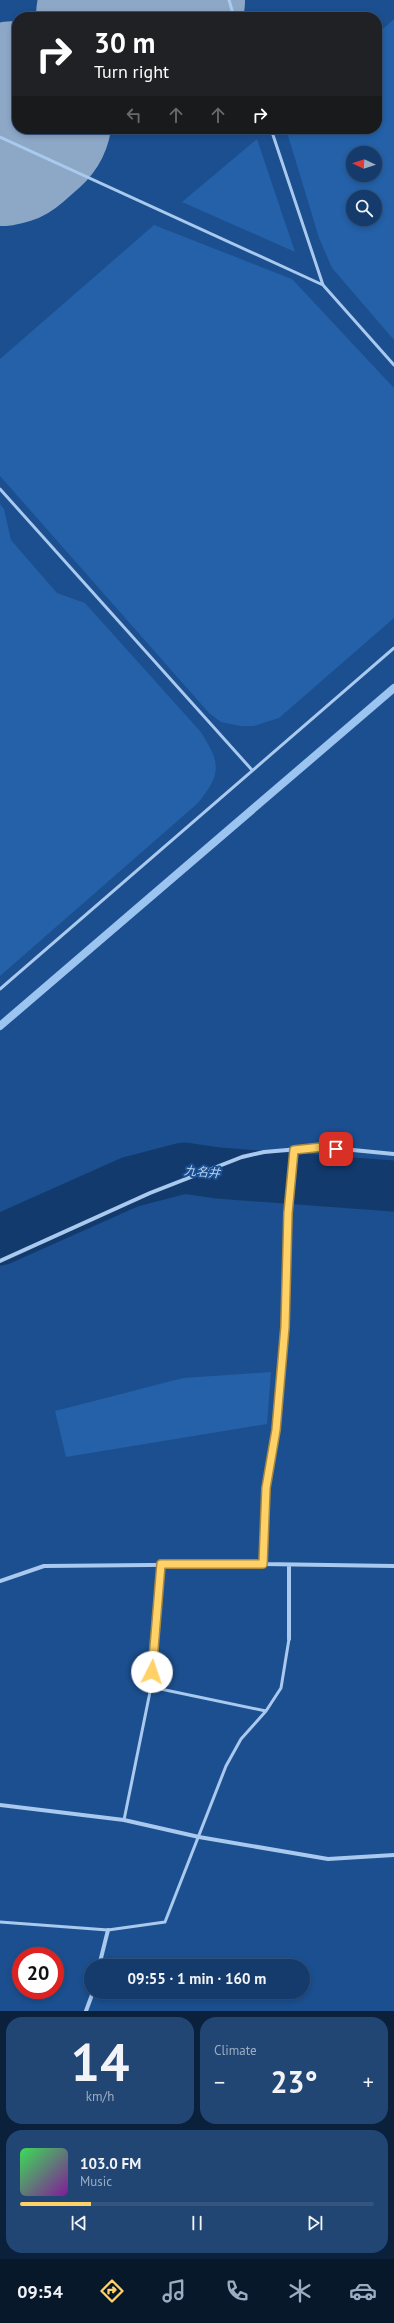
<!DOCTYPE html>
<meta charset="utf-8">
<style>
:root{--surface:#143b6b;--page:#214673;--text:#f1f3f6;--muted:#9dadc1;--line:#33557e;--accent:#ffd166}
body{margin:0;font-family:"PT Sans","Noto Sans JP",sans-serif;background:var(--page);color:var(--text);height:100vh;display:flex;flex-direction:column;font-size:15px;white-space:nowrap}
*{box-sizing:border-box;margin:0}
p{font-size:13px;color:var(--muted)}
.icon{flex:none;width:22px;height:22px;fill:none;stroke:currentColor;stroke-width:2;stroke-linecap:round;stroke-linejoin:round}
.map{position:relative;height:2011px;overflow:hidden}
.drawer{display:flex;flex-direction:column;gap:6px;padding:6px;background:#0b203b;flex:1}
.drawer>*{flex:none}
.banner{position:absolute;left:12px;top:12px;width:370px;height:122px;border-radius:16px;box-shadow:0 2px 6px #0003,0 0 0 1px var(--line);background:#202124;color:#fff;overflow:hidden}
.needle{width:26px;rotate:274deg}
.tools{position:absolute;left:346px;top:146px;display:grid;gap:8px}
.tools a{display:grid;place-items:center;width:36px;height:36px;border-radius:50%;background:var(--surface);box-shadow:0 2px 6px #0003,0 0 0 1px var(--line);font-size:20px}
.speed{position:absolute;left:12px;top:1947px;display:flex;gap:8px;font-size:20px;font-weight:700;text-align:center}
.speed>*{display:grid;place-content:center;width:52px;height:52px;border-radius:50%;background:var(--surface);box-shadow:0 2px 6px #0003,0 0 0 1px var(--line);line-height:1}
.speed .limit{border:6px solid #d22;background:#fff;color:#111}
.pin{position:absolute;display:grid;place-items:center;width:34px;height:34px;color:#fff;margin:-17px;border-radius:8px;box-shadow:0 2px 6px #0006}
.me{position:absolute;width:44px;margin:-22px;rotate:4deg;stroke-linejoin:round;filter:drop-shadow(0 0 3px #0008)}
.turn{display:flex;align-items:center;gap:14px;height:84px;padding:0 16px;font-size:18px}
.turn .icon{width:52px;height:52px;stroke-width:2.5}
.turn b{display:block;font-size:28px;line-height:34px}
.lanes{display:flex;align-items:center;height:38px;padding:0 16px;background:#0003;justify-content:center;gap:20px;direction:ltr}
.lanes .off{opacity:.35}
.big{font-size:30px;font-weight:700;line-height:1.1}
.drawer .card{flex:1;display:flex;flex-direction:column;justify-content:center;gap:6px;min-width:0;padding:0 14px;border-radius:16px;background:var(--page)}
.drawer .dial{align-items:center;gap:0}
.dial b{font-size:52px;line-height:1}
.song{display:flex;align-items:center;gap:12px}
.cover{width:48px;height:48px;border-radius:6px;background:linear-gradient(135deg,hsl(130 70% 55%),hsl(290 70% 35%))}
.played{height:4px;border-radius:2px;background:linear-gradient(90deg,var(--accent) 20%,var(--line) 20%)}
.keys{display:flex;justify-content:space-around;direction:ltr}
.heat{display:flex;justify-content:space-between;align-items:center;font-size:22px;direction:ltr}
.drawer .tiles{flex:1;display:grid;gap:6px;grid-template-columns:1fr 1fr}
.card:last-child{grid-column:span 2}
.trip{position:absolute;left:84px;top:1959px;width:226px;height:40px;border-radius:20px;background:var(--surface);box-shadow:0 2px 6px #0003,0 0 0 1px var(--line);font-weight:700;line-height:40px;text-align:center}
.menu{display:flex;height:64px;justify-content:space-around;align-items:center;background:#08182b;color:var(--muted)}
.menu .icon{width:28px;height:28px}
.menu .active{color:var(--accent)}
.menu b{font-size:18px;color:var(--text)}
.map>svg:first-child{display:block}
.green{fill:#2461a8;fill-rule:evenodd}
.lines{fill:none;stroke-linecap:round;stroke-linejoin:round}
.stream{stroke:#9cc4f0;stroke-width:8}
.river{stroke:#123a6d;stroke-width:51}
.taxiway{stroke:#8da7c7;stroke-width:76}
.runway{stroke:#8da7c7;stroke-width:190}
.service{stroke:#a9c9ee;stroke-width:3}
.minor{stroke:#a9c9ee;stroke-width:4}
.route-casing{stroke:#a68842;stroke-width:10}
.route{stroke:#ffd166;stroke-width:7}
.labels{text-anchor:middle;stroke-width:4;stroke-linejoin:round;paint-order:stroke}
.water-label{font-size:12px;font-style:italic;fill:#b5d3f5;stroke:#1b4f8f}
</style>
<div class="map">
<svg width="394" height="2011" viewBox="0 0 394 2011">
<rect width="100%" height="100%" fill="#1b4f8f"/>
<path class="green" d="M394 19V340L332 268 319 238 286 129H377V34ZM353 153H375V175H353ZM353 197H375V219H353Z
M257 139 295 252 182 202Z
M154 225 292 279 394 388V618L279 718 254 726H240L221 722 209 713 0 476V359Z
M0 504 4 509 11 540 57 593 85 603 200 731C221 763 222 773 198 803L0 976Z
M271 1372 267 1424 66 1457 55 1411 183 1378Z"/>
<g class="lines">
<path class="stream" d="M0 1026 394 688"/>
<path class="river" d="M0 1240 130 1182 184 1168 218 1173 394 1186"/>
<path class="taxiway" d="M93 17 119 0
M0 86 17 66"/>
<path class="runway" d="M131 17 150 0
M0 131 17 116"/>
<path class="service" d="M229 0 234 17
M271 129 323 285
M0 137 323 285 394 365
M0 489 252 770
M0 989 394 648
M151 1687 266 1711
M124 1820 151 1687 161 1564
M0 1922 108 1930 165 1922 226 1766 241 1739 266 1711 281 1688 289 1639"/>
<path class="minor" d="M0 1261 150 1193 242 1157 264 1152 322 1147 394 1154
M263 1564 266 1488 276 1430 285 1327 287 1213 294 1150
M289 1566V1639
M0 1581 44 1566 263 1564 394 1566
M0 1805 124 1820 199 1837 328 1859 394 1855
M99 1966 108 1930
M86 2011 93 1992"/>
</g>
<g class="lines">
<g class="route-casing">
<path id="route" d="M152 1672 161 1564H263L266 1488 276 1430 285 1327 288 1213 294 1150 322 1147 336 1149"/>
</g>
<use href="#route" class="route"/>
</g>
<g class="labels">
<g class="water-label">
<text transform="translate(202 1172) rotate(5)" y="4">九名井</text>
</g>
</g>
</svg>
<div class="tools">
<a><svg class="needle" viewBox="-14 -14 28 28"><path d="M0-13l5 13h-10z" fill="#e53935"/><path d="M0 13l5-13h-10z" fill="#9dadc1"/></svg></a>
<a><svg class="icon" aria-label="search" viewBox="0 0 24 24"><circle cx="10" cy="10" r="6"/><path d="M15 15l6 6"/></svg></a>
</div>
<div class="speed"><div class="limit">20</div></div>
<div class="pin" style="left:336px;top:1149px;background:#d93025"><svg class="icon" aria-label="arrive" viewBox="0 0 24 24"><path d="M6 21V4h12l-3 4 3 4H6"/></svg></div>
<svg class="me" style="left:152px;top:1672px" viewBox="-20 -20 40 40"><circle r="19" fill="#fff"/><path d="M0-13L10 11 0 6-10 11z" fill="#ffd166"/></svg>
<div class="trip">09:55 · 1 min · 160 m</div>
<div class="banner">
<div class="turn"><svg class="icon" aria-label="right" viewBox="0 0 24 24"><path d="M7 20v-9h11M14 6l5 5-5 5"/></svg><div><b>30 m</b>Turn right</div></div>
<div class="lanes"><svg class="icon off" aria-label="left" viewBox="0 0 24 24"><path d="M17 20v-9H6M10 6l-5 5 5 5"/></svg><svg class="icon off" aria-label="ahead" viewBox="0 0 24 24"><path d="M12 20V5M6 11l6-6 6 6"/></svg><svg class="icon off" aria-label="ahead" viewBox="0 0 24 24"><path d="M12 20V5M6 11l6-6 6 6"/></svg><svg class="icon" aria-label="right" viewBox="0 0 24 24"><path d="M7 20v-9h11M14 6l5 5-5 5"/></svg></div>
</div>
</div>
<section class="drawer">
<div class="tiles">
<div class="card dial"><b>14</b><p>km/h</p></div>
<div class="card"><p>Climate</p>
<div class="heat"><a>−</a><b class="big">23°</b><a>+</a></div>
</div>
<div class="card">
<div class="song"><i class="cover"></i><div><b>103.0 FM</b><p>Music</p></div></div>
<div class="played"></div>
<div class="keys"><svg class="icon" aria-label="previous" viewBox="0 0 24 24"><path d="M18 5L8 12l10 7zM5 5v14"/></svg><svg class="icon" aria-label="pause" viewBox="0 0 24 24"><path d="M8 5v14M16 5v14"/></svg><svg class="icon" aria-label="next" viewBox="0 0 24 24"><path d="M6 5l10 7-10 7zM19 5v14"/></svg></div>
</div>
</div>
</section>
<nav class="menu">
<b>09:54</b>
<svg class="icon active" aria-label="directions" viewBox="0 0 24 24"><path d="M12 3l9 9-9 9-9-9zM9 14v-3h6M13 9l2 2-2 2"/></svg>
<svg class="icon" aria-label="music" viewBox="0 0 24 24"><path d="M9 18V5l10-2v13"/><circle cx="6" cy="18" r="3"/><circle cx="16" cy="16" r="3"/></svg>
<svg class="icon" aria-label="phone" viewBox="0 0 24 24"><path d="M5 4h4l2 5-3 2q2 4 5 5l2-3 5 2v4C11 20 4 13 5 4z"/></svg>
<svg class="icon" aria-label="climate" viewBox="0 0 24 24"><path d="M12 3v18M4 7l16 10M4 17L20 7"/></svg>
<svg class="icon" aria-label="car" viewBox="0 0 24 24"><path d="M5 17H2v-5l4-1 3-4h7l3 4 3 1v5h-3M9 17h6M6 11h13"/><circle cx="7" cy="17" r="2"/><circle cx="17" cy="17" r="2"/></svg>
</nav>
